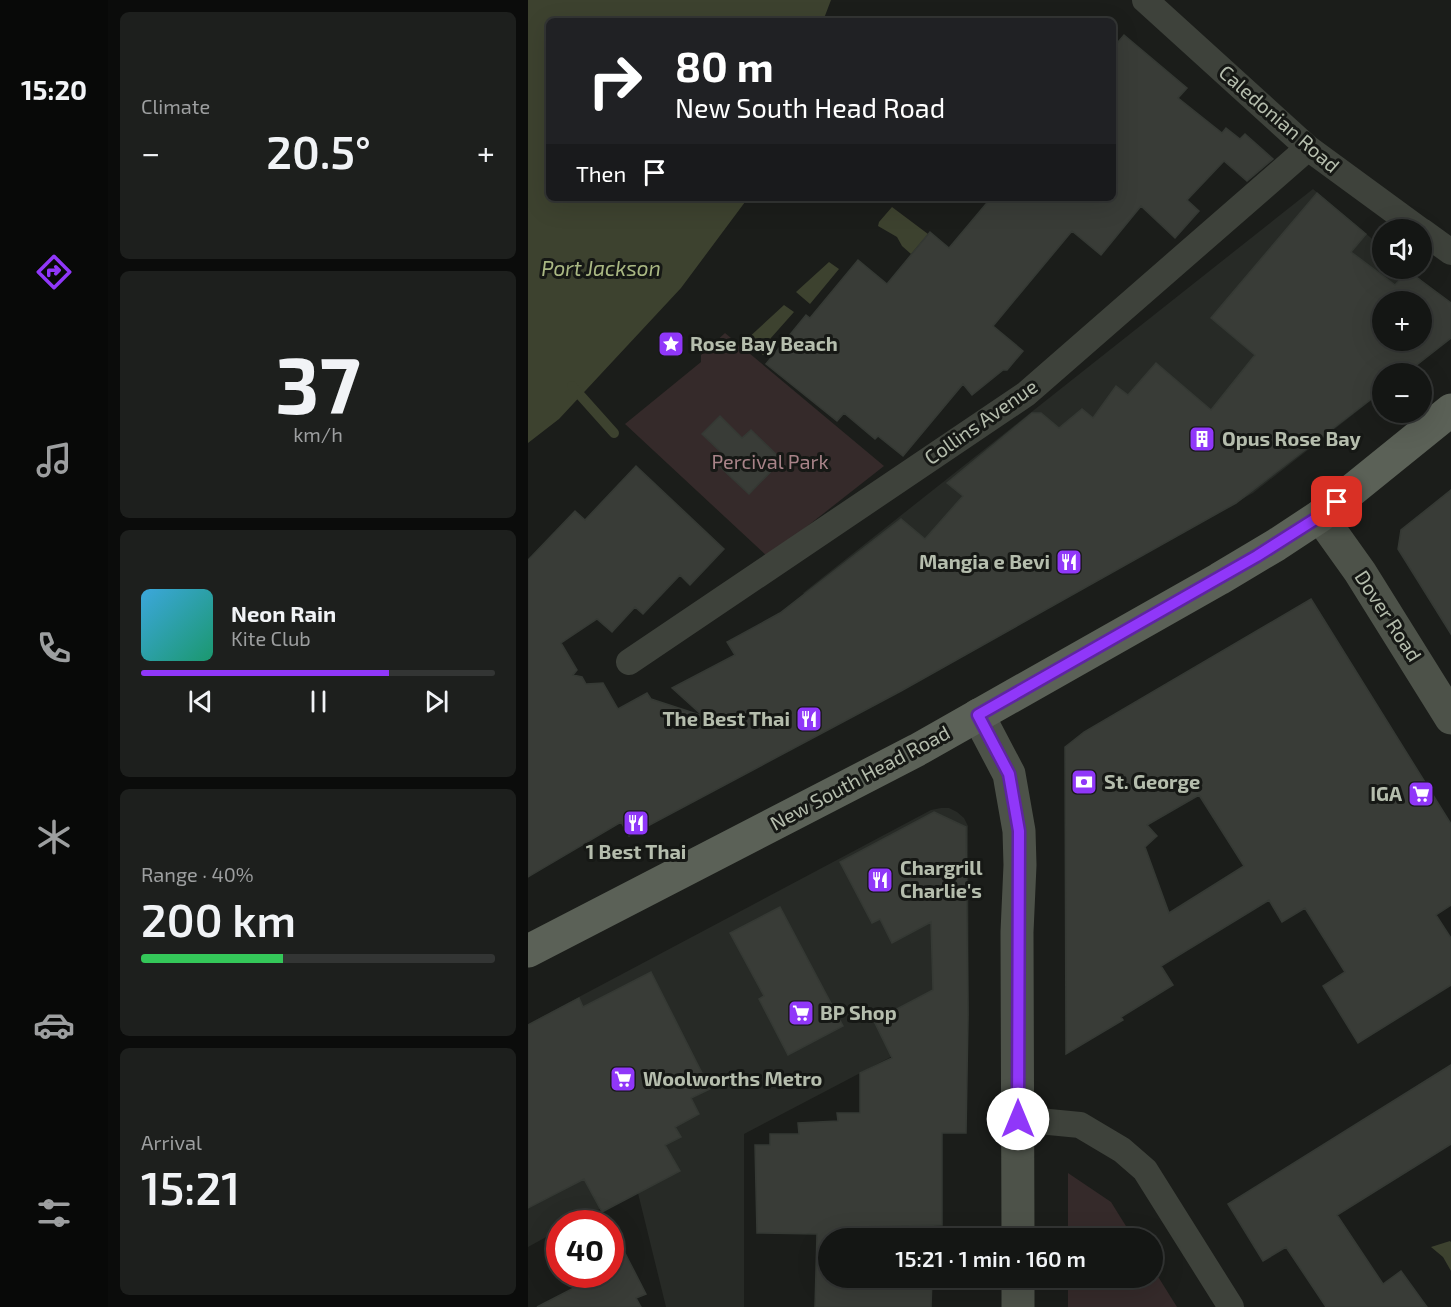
<!DOCTYPE html>
<meta charset="utf-8">
<style>
:root{--surface:#141614;--page:#1d1f1d;--text:#f1f3f6;--muted:#9d9fa0;--line:#333534;--accent:#9037f9}
body{margin:0;font-family:"Exo 2",sans-serif;background:var(--page);color:var(--text);height:100vh;display:flex;flex-direction:column;font-size:22px;white-space:nowrap}
*{box-sizing:border-box;margin:0}
p{font-size:20px;color:var(--muted)}
.icon{flex:none;width:33px;height:33px;fill:none;stroke:currentColor;stroke-width:2;stroke-linecap:round;stroke-linejoin:round}
.map{position:relative;flex:1;overflow:hidden}
.drawer{display:flex;flex-direction:column;gap:12px;padding:12px;background:#0b0c0b;width:420px}
.drawer>*{flex:none}
.hud{position:absolute;left:18px;top:18px;width:570px;height:183px;border-radius:9px;box-shadow:0 6px 24px #0002,0 0 0 2px var(--line);background:#202124;color:#fff;overflow:hidden}
.fabs{position:absolute;left:844px;top:219px;display:grid;gap:12px}
.fabs a{display:grid;place-items:center;width:60px;height:60px;border-radius:50%;background:var(--surface);box-shadow:0 6px 24px #0002,0 0 0 2px var(--line);font-size:30px}
.speed{position:absolute;left:18px;top:1210px;display:flex;gap:12px;font-size:30px;font-weight:700;text-align:center}
.speed>*{display:grid;place-content:center;width:78px;height:78px;border-radius:50%;background:var(--surface);box-shadow:0 6px 24px #0002,0 0 0 2px var(--line);line-height:1}
.speed .limit{border:9px solid #d22;background:#fff;color:#111}
.pin{position:absolute;display:grid;place-items:center;width:51px;height:51px;color:#fff;margin:-26px;border-radius:12px;box-shadow:0 3px 9px #0006}
.me{position:absolute;width:66px;margin:-33px;rotate:0deg;stroke-linejoin:round;filter:drop-shadow(0 0 4px #0008)}
.turn{display:flex;align-items:center;gap:21px;height:126px;padding:0 30px;font-size:27px}
.turn .icon{width:78px;height:78px;stroke-width:2.5}
.turn b{display:block;font-size:42px;line-height:51px}
.then{display:flex;align-items:center;height:57px;padding:0 30px;background:#0003;gap:12px;font-size:22px}
.big{font-size:45px;font-weight:600;line-height:1.1}
.drawer .widget{flex:1;display:flex;flex-direction:column;justify-content:center;gap:9px;min-width:0;padding:0 21px;border-radius:9px;background:var(--page)}
.drawer .dial{align-items:center;gap:0}
.dial b{font-size:78px;line-height:1}
.song{display:flex;align-items:center;gap:18px}
.cover{width:72px;height:72px;border-radius:9px;background:linear-gradient(135deg,hsl(200 70% 55%),hsl(160 70% 35%))}
.played{height:6px;border-radius:3px;background:linear-gradient(90deg,var(--accent) 70%,var(--line) 70%)}
.keys{display:flex;justify-content:space-around;direction:ltr}
.heat{display:flex;justify-content:space-between;align-items:center;font-size:33px;direction:ltr}
.charge{height:9px;border-radius:4px;background:linear-gradient(90deg,#34c759 40%,var(--line) 0)}
.trip{position:absolute;left:290px;top:1228px;width:345px;height:60px;border-radius:30px;background:var(--surface);box-shadow:0 6px 24px #0002,0 0 0 2px var(--line);font-weight:600;line-height:60px;text-align:center}
main{display:flex;flex:1;min-height:0}
.menu{display:flex;flex-direction:column;width:108px;justify-content:space-around;align-items:center;background:#080908;color:var(--muted)}
.menu .icon{width:42px;height:42px}
.menu .current{color:var(--accent)}
.menu b{font-size:27px;color:var(--text)}
.map>svg:first-child{display:block}
.built{fill:#272a26;fill-rule:evenodd}
.green{fill:#352a2a}
.water{fill:#3d422f}
.lines{fill:none;stroke-linecap:round;stroke-linejoin:round}
.stream{stroke:#3d422f;stroke-width:10}
.building{fill:#393c37;stroke:#353934;stroke-width:1.5;fill-rule:evenodd}
.street{stroke:#3e423b;stroke-width:26}
.secondary{stroke:#4d5249;stroke-width:33}
.primary{stroke:#5b6157;stroke-width:33}
.route-casing{stroke:#5e24a2;stroke-width:15}
.route{stroke:#9037f9;stroke-width:10}
.labels{text-anchor:middle;stroke-width:6;stroke-linejoin:round;paint-order:stroke}
.street-label{font-size:20px;fill:#b5bdad;stroke:#161815}
.poi-label{font-size:20px;font-weight:bold;fill:#b5bdad;stroke:#161815;text-anchor:start}
.park-label{font-size:20px;fill:#a88388;stroke:#161815}
.water-label{font-size:21px;font-style:italic;fill:#aab883;stroke:#161815}
</style>
<main>
<nav class="menu">
<b>15:20</b>
<svg class="icon current" aria-label="directions" viewBox="0 0 24 24"><path d="M12 3l9 9-9 9-9-9zM9 14v-3h6M13 9l2 2-2 2"/></svg>
<svg class="icon" aria-label="music" viewBox="0 0 24 24"><path d="M9 18V5l10-2v13"/><circle cx="6" cy="18" r="3"/><circle cx="16" cy="16" r="3"/></svg>
<svg class="icon" aria-label="phone" viewBox="0 0 24 24"><path d="M5 4h4l2 5-3 2q2 4 5 5l2-3 5 2v4C11 20 4 13 5 4z"/></svg>
<svg class="icon" aria-label="climate" viewBox="0 0 24 24"><path d="M12 3v18M4 7l16 10M4 17L20 7"/></svg>
<svg class="icon" aria-label="car" viewBox="0 0 24 24"><path d="M5 17H2v-5l4-1 3-4h7l3 4 3 1v5h-3M9 17h6M6 11h13"/><circle cx="7" cy="17" r="2"/><circle cx="17" cy="17" r="2"/></svg>
<svg class="icon" aria-label="filters" viewBox="0 0 24 24"><path d="M4 7h16M4 17h16"/><circle cx="9" cy="7" r="2"/><circle cx="15" cy="17" r="2"/></svg>
</nav>
<section class="drawer">
<div class="widget"><p>Climate</p>
<div class="heat"><a>−</a><b class="big">20.5°</b><a>+</a></div>
</div>
<div class="widget dial"><b>37</b><p>km/h</p></div>
<div class="widget">
<div class="song"><i class="cover"></i><div><b>Neon Rain</b><p>Kite Club</p></div></div>
<div class="played"></div>
<div class="keys"><svg class="icon" aria-label="previous" viewBox="0 0 24 24"><path d="M18 5L8 12l10 7zM5 5v14"/></svg><svg class="icon" aria-label="pause" viewBox="0 0 24 24"><path d="M8 5v14M16 5v14"/></svg><svg class="icon" aria-label="next" viewBox="0 0 24 24"><path d="M6 5l10 7-10 7zM19 5v14"/></svg></div>
</div>
<div class="widget"><p>Range · 40%</p><b class="big">200 km</b><div class="charge"></div></div>
<div class="widget"><p>Arrival</p><b class="big">15:21</b></div>
</section>
<div class="map">
<svg width="923" height="1307" viewBox="0 0 923 1307">
<rect width="100%" height="100%" fill="#1b1d1a"/>
<path class="built" d="M785 189 855 248V268L880 269 923 305V337L855 374V391L725 493 375 689 275 593ZM855 302H894V340H855Z
M413 808H421L429 812 436 818 440 826 441 1016 216 1134V1307H138L109 1189 44 1224H32L31 1230 0 1247V1024L403 810Z"/>
<path class="green" d="M197 333 356 466 240 557 97 424 173 362V355Z
M540 1173 583 1202 606 1239H540Z
M624 1267 649 1307H540V1278H624Z"/>
<path class="water" d="M0 0H303L295 21H21V198H220L153 288 31 419 0 443Z
M364 207 400 234 383 254 374 246 369 237 350 226 351 222Z
M301 262 311 269 282 304 268 292Z
M256 305 266 312 242 339 244 344 235 355 218 340Z
M922 1241 923 1242V1271L915 1257 903 1247Z"/>
<g class="lines">
<path class="stream" d="M44 386 86 433"/>
</g>
<path class="building" d="M596 35 659 88 650 98 694 133 698 128 712 139 717 134 745 159 719 181 696 161 659 200 671 211 647 238 613 206 573 255 544 231 465 326 495 351 479 370H475L444 395 435 384 375 456 350 436 347 439 316 413 309 421 238 364 278 315 282 318 330 260 359 284 402 232 421 248 463 198H585V48Z
M789 193 838 234 823 252 867 285 880 271 923 303V338L877 374H855V390L708 503 373 691 101 836 93 822 0 877V560L47 511 57 520 108 466 196 549 162 585 152 575 115 614 107 607 84 632 69 619 33 643 49 670 45 675 54 677 58 684 75 683 90 709 119 693 123 699 175 716 144 688 207 655 199 642 252 613 373 519 397 539 435 496 419 483 504 413H513L531 428 554 409 565 418 588 386 600 395 628 363 683 410 727 355 683 318ZM855 302H894V340H855Z
M192 416 214 438 223 430 254 460 221 494 189 464 197 456 174 434Z
M923 490V634L870 549 873 530Z
M783 599 923 824V905L908 915 923 938V985L830 1043 795 986 817 972 777 908 754 922 741 900 633 966 645 985 593 1017 595 1020 538 1054 537 747 556 732ZM671 795 716 866 641 913 617 847 629 836 619 825Z
M406 812 438 827 440 1018 438 1133H414V1225L330 1227V1239H300V1278H404L403 1307H287L289 1234 229 1233 227 1145H242V1134H271L270 1123 310 1121 309 1113H332V1073L364 1058 346 1021 405 990 403 922 364 943 352 919 344 923 312 862Z
M252 907 315 1026 260 1055 231 999 236 996 202 933Z
M123 972 182 1089 163 1098 171 1114 147 1127 153 1137 137 1145 152 1171 74 1212 56 1179 0 1208V1025L51 998 55 1007Z
M923 1065V1144L809 1215 855 1284 873 1271 899 1307H798L758 1247 735 1261 700 1204Z
M82 1224 118 1294 108 1298 113 1307H9L71 1275H82Z"/>
<g class="lines">
<path class="street" d="M617 0 780 148 892 230
M894 231 923 252
M101 662 498 394 780 148
M490 1119 552 1125 594 1150 617 1170 703 1307"/>
<path class="secondary" d="M792 516 832 572 923 718
M450 715 481 774 491 831 492 865 489 932 490 1239
M490 1278V1307"/>
<path class="primary" d="M0 951 389 750 691 579 748 545 792 516 923 410"/>
</g>
<g class="lines">
<g class="route-casing">
<path id="route" d="M490 1119 491 831 481 774 450 715 729 556 792 516 809 502"/>
</g>
<use href="#route" class="route"/>
</g>
<defs>
<g id="sight-square" transform="scale(1.35)"><rect x="-9" y="-9" width="18" height="18" rx="4" fill="#9037f9" stroke="#161815"/><path d="M0-6L1.8-2.2L6-1.7L2.9 1.2L3.7 5.4L0 3.3L-3.7 5.4L-2.9 1.2L-6-1.7L-1.8-2.2Z" fill="#fff"/></g>
<g id="building-square" transform="scale(1.35)"><rect x="-9" y="-9" width="18" height="18" rx="4" fill="#9037f9" stroke="#161815"/><path d="M-4-6H4V6H1V3H-1V6H-4ZM-2.5-4.3h1.7v1.8h-1.7ZM.8-4.3h1.7v1.8H.8ZM-2.5-1h1.7V.8h-1.7ZM.8-1h1.7V.8H.8Z" fill="#fff"/></g>
<g id="restaurant-square" transform="scale(1.35)"><rect x="-9" y="-9" width="18" height="18" rx="4" fill="#9037f9" stroke="#161815"/><path d="M-5-6h1v4h1v-4h1v4h1v-4h1v5L-1.5 .5V6h-2V.5L-5-1ZM5-6V6H3V1.5H1.5Q1.5-4 5-6Z" fill="#fff"/></g>
<g id="bank-square" transform="scale(1.35)"><rect x="-9" y="-9" width="18" height="18" rx="4" fill="#9037f9" stroke="#161815"/><path d="M-6-4H6V4H-6ZM0-2.3a2.3 2.3 0 1 0 0 4.6a2.3 2.3 0 1 0 0-4.6Z" fill="#fff"/></g>
<g id="supermarket-square" transform="scale(1.35)"><rect x="-9" y="-9" width="18" height="18" rx="4" fill="#9037f9" stroke="#161815"/><path d="M-6-5.5h2.5l.6 2H6L4.5 2H-2.5L-4.4-4H-6ZM-1.5 3.2a1.3 1.3 0 1 0 .1 0ZM3 3.2a1.3 1.3 0 1 0 .1 0Z" fill="#fff"/></g>
</defs>
<g fill-rule="evenodd">
<use href="#sight-square" x="143" y="344"/>
<use href="#building-square" x="674" y="439"/>
<use href="#restaurant-square" x="541" y="562"/>
<use href="#restaurant-square" x="281" y="719"/>
<use href="#bank-square" x="556" y="782"/>
<use href="#supermarket-square" x="893" y="794"/>
<use href="#restaurant-square" x="108" y="823"/>
<use href="#restaurant-square" x="352" y="880"/>
<use href="#supermarket-square" x="273" y="1013"/>
<use href="#supermarket-square" x="95" y="1079"/>
</g>
<g class="labels">
<g class="street-label">
<text transform="translate(751 119) rotate(41)" y="7">Caledonian Road</text>
<text transform="translate(453 422) rotate(-35)" y="7">Collins Avenue</text>
<text transform="translate(860 616) rotate(57)" y="7">Dover Road</text>
<text transform="translate(332 778) rotate(-28)" y="7">New South Head Road</text>
</g>
<g class="poi-label">
<text x="162" y="351">Rose Bay Beach</text>
<text x="694" y="446">Opus Rose Bay</text>
<text x="522" y="569" text-anchor="end">Mangia e Bevi</text>
<text x="262" y="726" text-anchor="end">The Best Thai</text>
<text x="576" y="789">St. George</text>
<text x="874" y="801" text-anchor="end">IGA</text>
<text x="108" y="859" text-anchor="middle">1 Best Thai</text>
<text x="372" y="875">Chargrill<tspan x="372" dy="23">Charlie's</tspan></text>
<text x="292" y="1020">BP Shop</text>
<text x="115" y="1086">Woolworths Metro</text>
</g>
<g class="park-label">
<text x="242" y="469">Percival Park</text>
</g>
<g class="water-label">
<text x="73" y="276">Port Jackson</text>
</g>
</g>
</svg>
<div class="fabs">
<a><svg class="icon" aria-label="sound" viewBox="0 0 24 24"><path d="M4 9h4l5-4v14l-5-4H4zM17 9q2 3 0 6"/></svg></a>
<a>+</a>
<a>−</a>
</div>
<div class="speed"><div class="limit">40</div></div>
<div class="pin" style="left:809px;top:502px;background:#d93025"><svg class="icon" aria-label="arrive" viewBox="0 0 24 24"><path d="M6 21V4h12l-3 4 3 4H6"/></svg></div>
<svg class="me" style="left:490px;top:1119px" viewBox="-20 -20 40 40"><circle r="19" fill="#fff"/><path d="M0-13L10 11 0 6-10 11z" fill="#9037f9"/></svg>
<div class="trip">15:21 · 1 min · 160 m</div>
<div class="hud">
<div class="turn"><svg class="icon" aria-label="right" viewBox="0 0 24 24"><path d="M7 20v-9h11M14 6l5 5-5 5"/></svg><div><b>80 m</b>New South Head Road</div></div>
<div class="then">Then<svg class="icon" aria-label="arrive" viewBox="0 0 24 24"><path d="M6 21V4h12l-3 4 3 4H6"/></svg></div>
</div>
</div>
</main>
